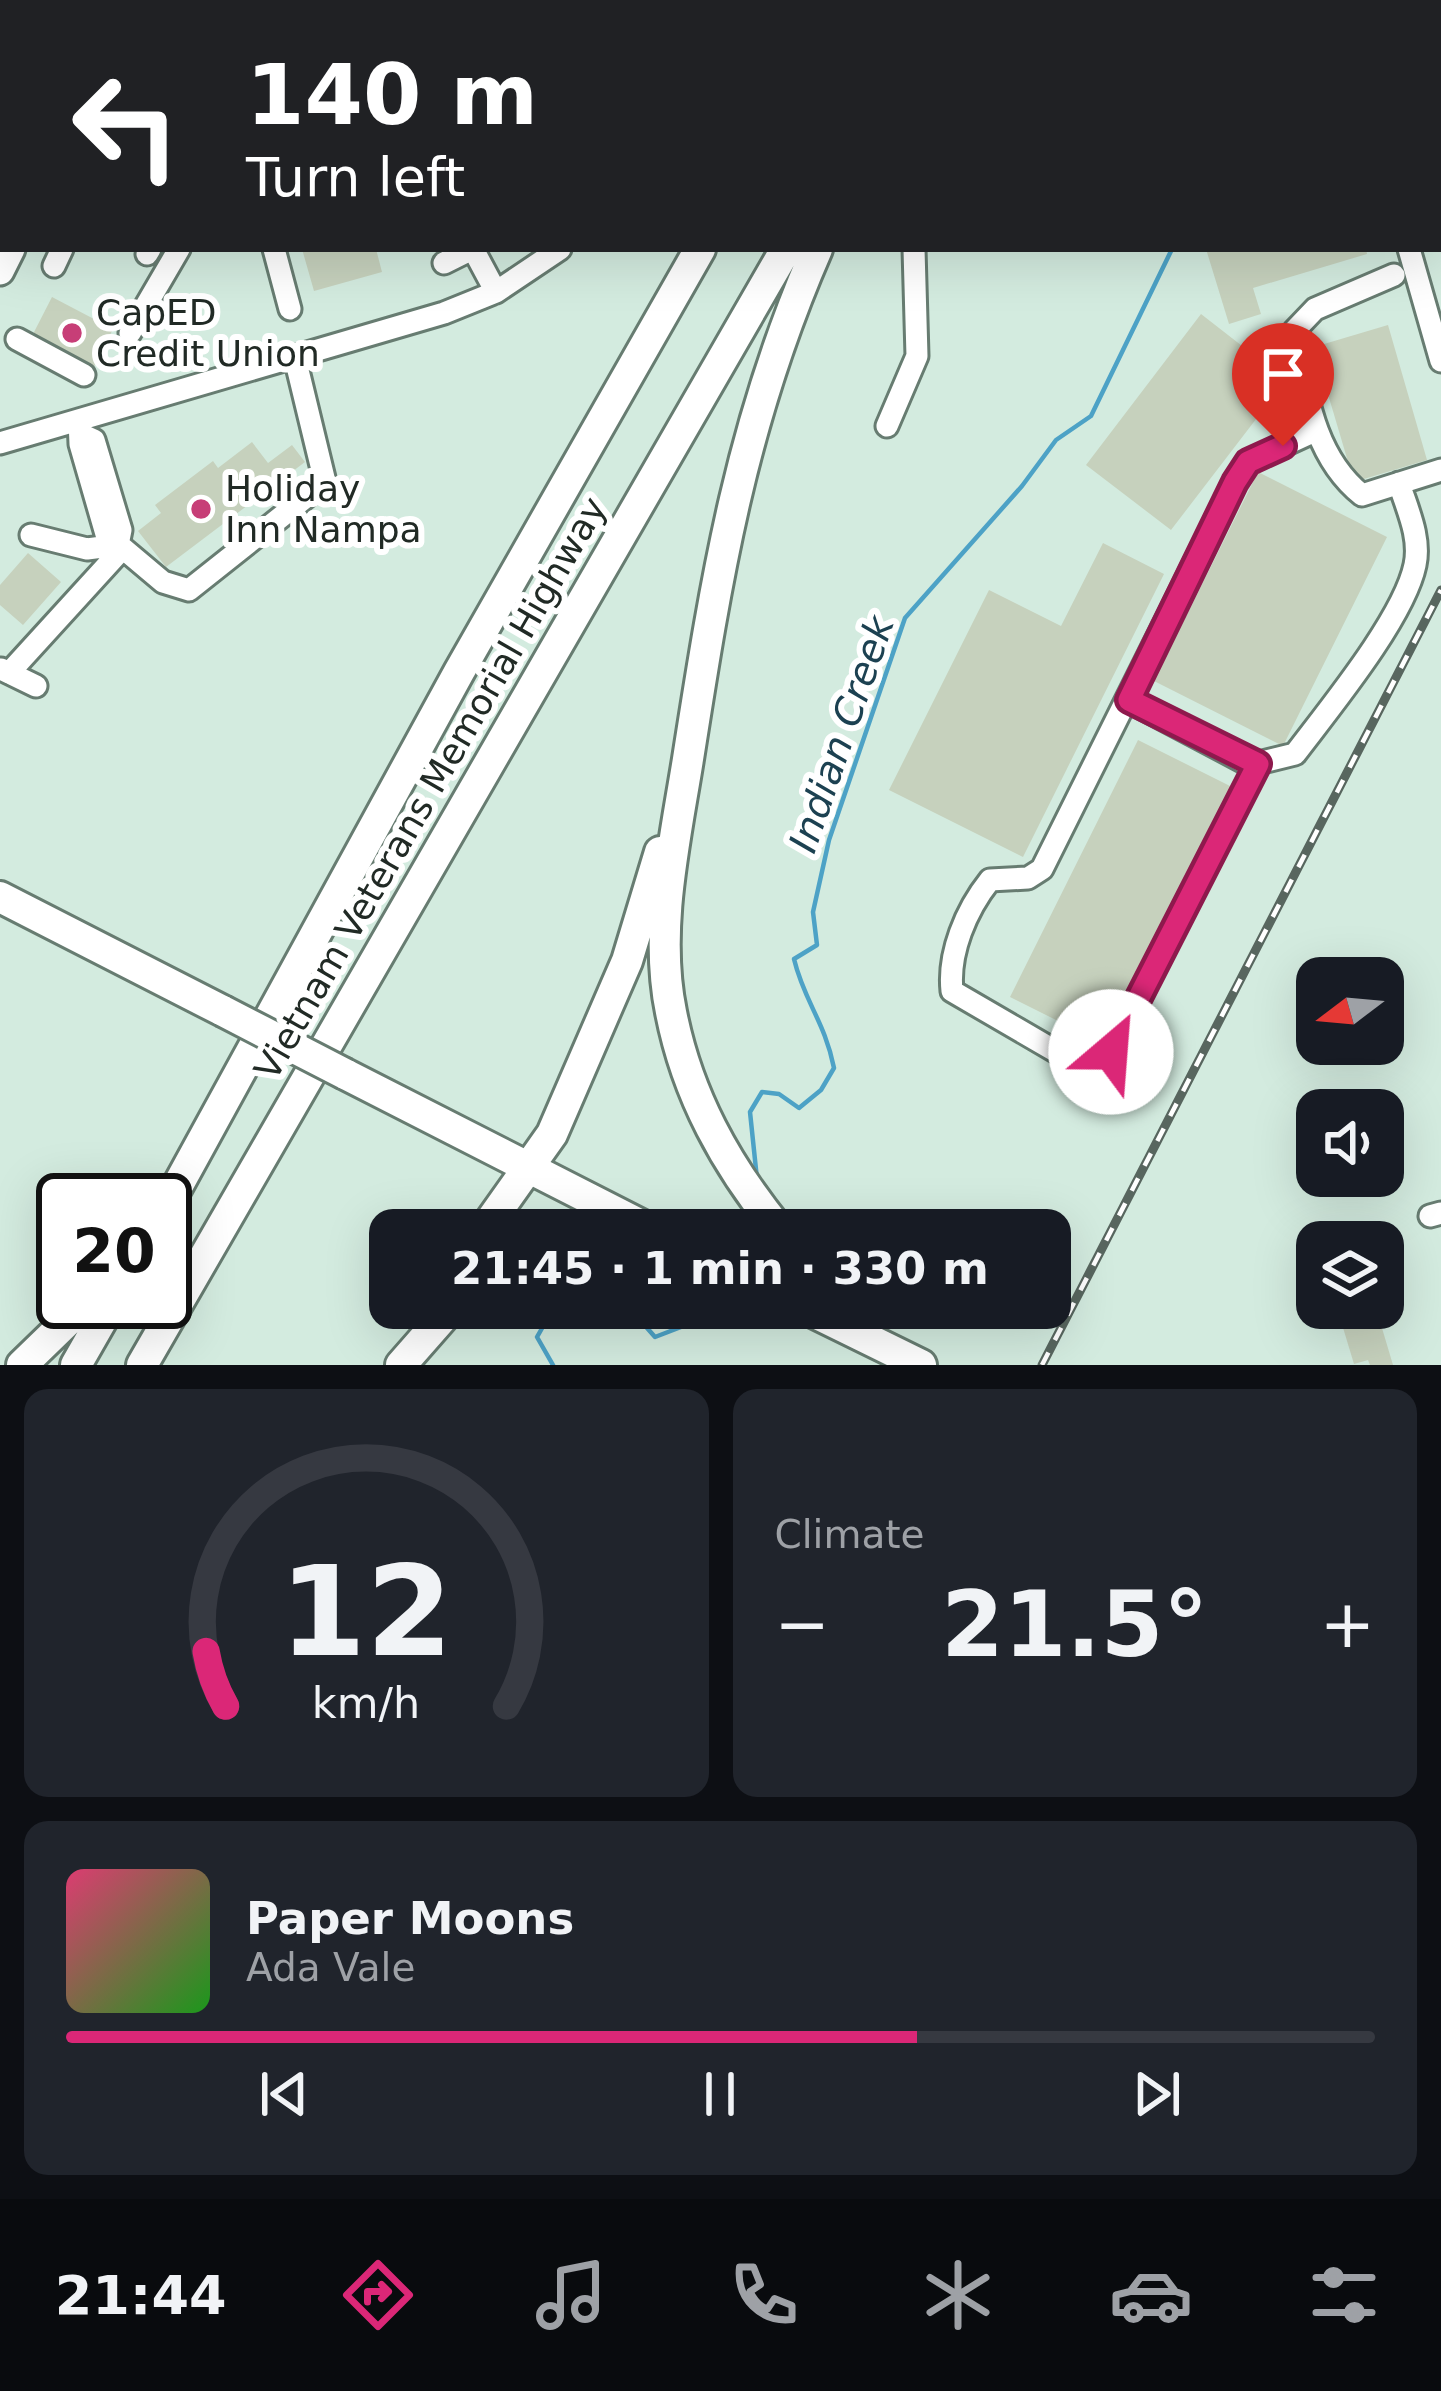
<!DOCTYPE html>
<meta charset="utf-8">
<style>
:root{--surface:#171b24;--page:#20242c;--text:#f1f3f6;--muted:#9ea1a6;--line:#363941;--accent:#db2777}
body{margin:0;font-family:"DejaVu Sans",sans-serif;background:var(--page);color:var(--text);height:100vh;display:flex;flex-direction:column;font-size:45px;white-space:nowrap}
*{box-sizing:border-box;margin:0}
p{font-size:39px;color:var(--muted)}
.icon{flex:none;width:66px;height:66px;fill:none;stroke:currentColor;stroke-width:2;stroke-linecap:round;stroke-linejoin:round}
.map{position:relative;height:1365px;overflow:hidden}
.drawer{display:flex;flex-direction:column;gap:24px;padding:24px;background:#0d0f14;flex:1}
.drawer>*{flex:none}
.top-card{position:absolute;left:0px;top:0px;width:1443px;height:252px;box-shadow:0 12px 48px #0002;background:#202124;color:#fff;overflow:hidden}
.needle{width:78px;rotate:254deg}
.controls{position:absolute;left:1296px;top:957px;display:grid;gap:24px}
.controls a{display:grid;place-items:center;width:108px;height:108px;border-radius:24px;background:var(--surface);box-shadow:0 12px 48px #0002;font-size:60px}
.speed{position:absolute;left:36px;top:1173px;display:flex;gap:24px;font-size:60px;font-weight:700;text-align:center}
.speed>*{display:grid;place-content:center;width:156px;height:156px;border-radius:50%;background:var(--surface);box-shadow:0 12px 48px #0002;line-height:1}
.speed .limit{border:6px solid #111;border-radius:18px;background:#fff;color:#111}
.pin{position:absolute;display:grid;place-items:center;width:102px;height:102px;color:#fff;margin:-123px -51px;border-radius:50% 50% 50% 0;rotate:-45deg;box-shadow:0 0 12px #0007}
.pin .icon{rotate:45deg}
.me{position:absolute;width:132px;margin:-66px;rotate:27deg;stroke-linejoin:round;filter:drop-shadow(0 0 9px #0008)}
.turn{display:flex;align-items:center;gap:42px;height:252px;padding:0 48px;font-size:54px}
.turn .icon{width:156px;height:156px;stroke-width:2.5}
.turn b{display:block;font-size:84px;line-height:102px}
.big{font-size:90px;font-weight:700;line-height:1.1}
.drawer .widget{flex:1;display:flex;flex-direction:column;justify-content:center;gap:18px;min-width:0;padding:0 42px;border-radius:24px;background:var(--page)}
.drawer .dial{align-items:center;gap:0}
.dial svg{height:312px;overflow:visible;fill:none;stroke:var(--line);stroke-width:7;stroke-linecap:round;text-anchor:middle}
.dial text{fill:var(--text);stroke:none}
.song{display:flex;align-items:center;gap:36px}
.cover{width:144px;height:144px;border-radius:18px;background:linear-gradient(135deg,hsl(340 70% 55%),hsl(120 70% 35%))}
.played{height:12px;border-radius:6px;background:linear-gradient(90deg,var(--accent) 65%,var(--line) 65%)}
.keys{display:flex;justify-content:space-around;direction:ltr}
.heat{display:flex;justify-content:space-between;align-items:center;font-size:66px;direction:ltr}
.drawer .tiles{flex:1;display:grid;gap:24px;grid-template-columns:1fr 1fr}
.widget:last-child{grid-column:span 2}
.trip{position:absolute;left:369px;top:1209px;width:702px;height:120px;border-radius:24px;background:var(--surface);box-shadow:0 12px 48px #0002;font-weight:700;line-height:120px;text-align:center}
.tab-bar{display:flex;height:192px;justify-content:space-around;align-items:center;background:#090b0e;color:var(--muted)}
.tab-bar .icon{width:84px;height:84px}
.tab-bar .active{color:var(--accent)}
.tab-bar b{font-size:54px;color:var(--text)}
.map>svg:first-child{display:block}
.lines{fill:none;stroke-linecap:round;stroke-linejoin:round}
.stream{stroke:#4da2c6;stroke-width:4.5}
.building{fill:#c6d1bd}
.minor-casing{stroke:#677c71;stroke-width:27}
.major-casing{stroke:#677c71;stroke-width:33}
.highway-casing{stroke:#677c71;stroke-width:36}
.minor{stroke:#fff;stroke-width:21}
.major{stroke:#fff;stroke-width:27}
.highway{stroke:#fff;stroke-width:30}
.rail-casing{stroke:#58665f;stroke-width:9}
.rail{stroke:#fff;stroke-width:4.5;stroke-dasharray:14;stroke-linecap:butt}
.highway-bridge-casing{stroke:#677c71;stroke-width:36;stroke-linecap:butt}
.highway-bridge{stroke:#fff;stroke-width:30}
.route-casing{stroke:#8e194d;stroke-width:30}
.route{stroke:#db2777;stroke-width:21}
.poi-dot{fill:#c73e77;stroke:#fff;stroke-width:4.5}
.labels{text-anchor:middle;stroke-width:12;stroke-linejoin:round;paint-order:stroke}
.poi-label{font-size:36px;fill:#212a25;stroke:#fff;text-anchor:start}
.street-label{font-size:36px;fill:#212a25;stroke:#fff}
.water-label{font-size:39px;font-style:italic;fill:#1c4151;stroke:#fff}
</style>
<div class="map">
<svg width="1441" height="1365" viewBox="0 0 1441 1365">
<rect width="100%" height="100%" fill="#d3ebdf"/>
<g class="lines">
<path class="stream" d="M1385 3 1394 0
M757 1179 750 1112 762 1092 779 1094 799 1108 821 1090 834 1068C825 1022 804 1001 794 959L817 945 813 912 829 840 905 618 1022 486 1056 440 1091 416 1172 249
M739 1230 747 1207
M553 1365 537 1337 545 1323 633 1312 655 1337 694 1322 708 1308"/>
</g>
<path class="building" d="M302 249H376L382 272 314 291Z
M1206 249H1366L1367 254 1253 288 1261 314 1229 324Z
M52 297 113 329 94 367 64 351 55 368 32 336Z
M1201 314 1286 380 1171 530 1086 465Z
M1388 325 1427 460 1354 482 1314 347Z
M252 442 268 463 292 445 305 462 166 567 138 531 161 513 155 505 213 461 218 468Z
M1258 472 1387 537 1283 746 1154 681Z
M1103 543 1164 574 1023 857 889 790 989 590 1061 626Z
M28 553 61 582 23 625 0 605V585Z
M1138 740 1236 789 1108 1046 1010 997Z
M1337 1308H1376L1393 1365H1370L1368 1360 1354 1364Z"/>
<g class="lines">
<g class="minor-casing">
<path id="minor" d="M211 0 216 3
M594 0V3
M1339 0 1340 3
M265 3 267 0
M305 3 306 0
M753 3 755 0
M1440 17 1441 16
M0 63 3 65
M1440 161H1441
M274 249 290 309
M473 249 496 292
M1409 249 1441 361
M147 254 150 249
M444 263 472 249
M54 266 62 249
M1394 275 1315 309 1294 331C1306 390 1312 455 1362 495L1441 470
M130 333 179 249
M17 339 84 375
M79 420 80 444 106 534 163 582 189 590 325 482 295 358
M887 426 917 356 914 249
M83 435 94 440 121 530 118 545
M0 443 444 313 496 292 560 249
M31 535 87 549 118 545
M1 669 36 686
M9 673 122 549
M1129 701 1250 765 1295 754C1329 709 1404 618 1415 565 1421 537 1407 509 1399 483
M1258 764 1111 1052 1074 1062 952 991C948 953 966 910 990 880L1028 878 1042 869 1235 482 1248 462 1317 430
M1430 1216 1441 1213"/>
</g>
<g class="major-casing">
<path id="major" d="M122 3 124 0
M0 216 3 210
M0 271 11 249"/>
</g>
<g class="highway-casing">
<path id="highway" d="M841 3 843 0
M928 3 930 0
M0 897 223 1011
M345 1074 651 1230
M165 1209 459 672 700 249
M484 1230 552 1134 627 961 660 852
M779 1230C726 1165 687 1095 671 1012 654 930 675 841 688 759 717 574 741 423 817 249
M805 1308 921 1365
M22 1365 87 1302
M76 1365 112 1302
M142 1365 786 249
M401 1365 451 1308"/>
</g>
<use href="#minor" class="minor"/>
<use href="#major" class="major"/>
<use href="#highway" class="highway"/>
<g class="rail-casing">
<path id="rail" d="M1042 1365 1441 590"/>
</g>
<use href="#rail" class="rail"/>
<g class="highway-bridge-casing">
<path id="highway-bridge" d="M223 1011 345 1074"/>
</g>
<use href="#highway-bridge" class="highway-bridge"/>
</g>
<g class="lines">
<g class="route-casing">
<path id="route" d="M1111 1052 1258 764 1129 700 1235 482 1248 462 1283 446"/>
</g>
<use href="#route" class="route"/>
</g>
<g class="poi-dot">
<circle cx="72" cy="333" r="12"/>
<circle cx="201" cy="509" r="12"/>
</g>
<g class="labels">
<g class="poi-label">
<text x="96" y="325">CapED<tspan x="96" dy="41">Credit Union</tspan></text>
<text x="225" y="501">Holiday<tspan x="225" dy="41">Inn Nampa</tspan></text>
</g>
<g class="street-label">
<text transform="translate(430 788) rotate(-60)" y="13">Vietnam Veterans Memorial Highway</text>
</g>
<g class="water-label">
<text transform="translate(841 734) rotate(-71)" y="14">Indian Creek</text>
</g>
</g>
</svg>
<div class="controls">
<a><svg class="needle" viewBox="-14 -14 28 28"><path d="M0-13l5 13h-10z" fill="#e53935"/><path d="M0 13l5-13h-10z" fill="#9ea1a6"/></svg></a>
<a><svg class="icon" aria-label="sound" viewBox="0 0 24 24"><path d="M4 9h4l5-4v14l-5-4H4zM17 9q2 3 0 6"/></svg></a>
<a><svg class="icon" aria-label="layers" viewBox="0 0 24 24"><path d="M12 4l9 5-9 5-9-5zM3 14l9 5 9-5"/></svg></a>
</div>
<div class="speed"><div class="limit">20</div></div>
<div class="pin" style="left:1283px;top:446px;background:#d93025"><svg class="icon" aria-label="arrive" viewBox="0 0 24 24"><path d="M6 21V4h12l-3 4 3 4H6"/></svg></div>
<svg class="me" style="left:1111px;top:1052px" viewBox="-20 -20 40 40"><circle r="19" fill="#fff"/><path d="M0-13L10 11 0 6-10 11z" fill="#db2777"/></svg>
<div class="trip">21:45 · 1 min · 330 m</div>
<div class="top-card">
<div class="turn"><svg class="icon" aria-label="left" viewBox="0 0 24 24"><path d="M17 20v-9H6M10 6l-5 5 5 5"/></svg><div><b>140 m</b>Turn left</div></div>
</div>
</div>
<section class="drawer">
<div class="tiles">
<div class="widget dial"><svg viewBox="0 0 100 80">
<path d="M14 69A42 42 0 1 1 86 69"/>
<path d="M14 69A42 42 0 0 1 9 55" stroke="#db2777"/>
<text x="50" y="56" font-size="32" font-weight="700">12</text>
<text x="50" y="72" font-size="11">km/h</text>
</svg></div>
<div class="widget"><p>Climate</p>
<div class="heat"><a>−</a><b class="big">21.5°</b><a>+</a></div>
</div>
<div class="widget">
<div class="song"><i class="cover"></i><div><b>Paper Moons</b><p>Ada Vale</p></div></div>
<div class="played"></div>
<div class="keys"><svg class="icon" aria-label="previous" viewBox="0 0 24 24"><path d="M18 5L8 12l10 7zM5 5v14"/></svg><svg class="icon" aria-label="pause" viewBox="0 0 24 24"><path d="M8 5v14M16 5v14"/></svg><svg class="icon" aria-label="next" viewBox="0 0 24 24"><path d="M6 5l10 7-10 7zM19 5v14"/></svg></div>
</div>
</div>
</section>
<nav class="tab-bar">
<b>21:44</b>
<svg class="icon active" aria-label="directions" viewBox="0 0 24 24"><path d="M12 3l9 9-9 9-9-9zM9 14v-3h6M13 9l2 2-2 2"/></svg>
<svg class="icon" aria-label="music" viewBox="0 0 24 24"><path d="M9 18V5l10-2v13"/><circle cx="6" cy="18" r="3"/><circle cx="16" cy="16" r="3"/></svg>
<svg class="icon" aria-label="phone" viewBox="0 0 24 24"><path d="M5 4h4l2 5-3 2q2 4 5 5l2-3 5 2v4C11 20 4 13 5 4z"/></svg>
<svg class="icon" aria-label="climate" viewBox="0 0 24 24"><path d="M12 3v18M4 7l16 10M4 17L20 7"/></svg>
<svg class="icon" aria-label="car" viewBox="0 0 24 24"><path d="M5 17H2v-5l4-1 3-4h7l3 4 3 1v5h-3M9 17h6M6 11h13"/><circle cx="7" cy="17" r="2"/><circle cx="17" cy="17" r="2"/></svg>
<svg class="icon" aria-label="filters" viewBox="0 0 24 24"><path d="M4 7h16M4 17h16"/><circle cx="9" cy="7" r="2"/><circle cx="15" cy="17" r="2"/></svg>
</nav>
